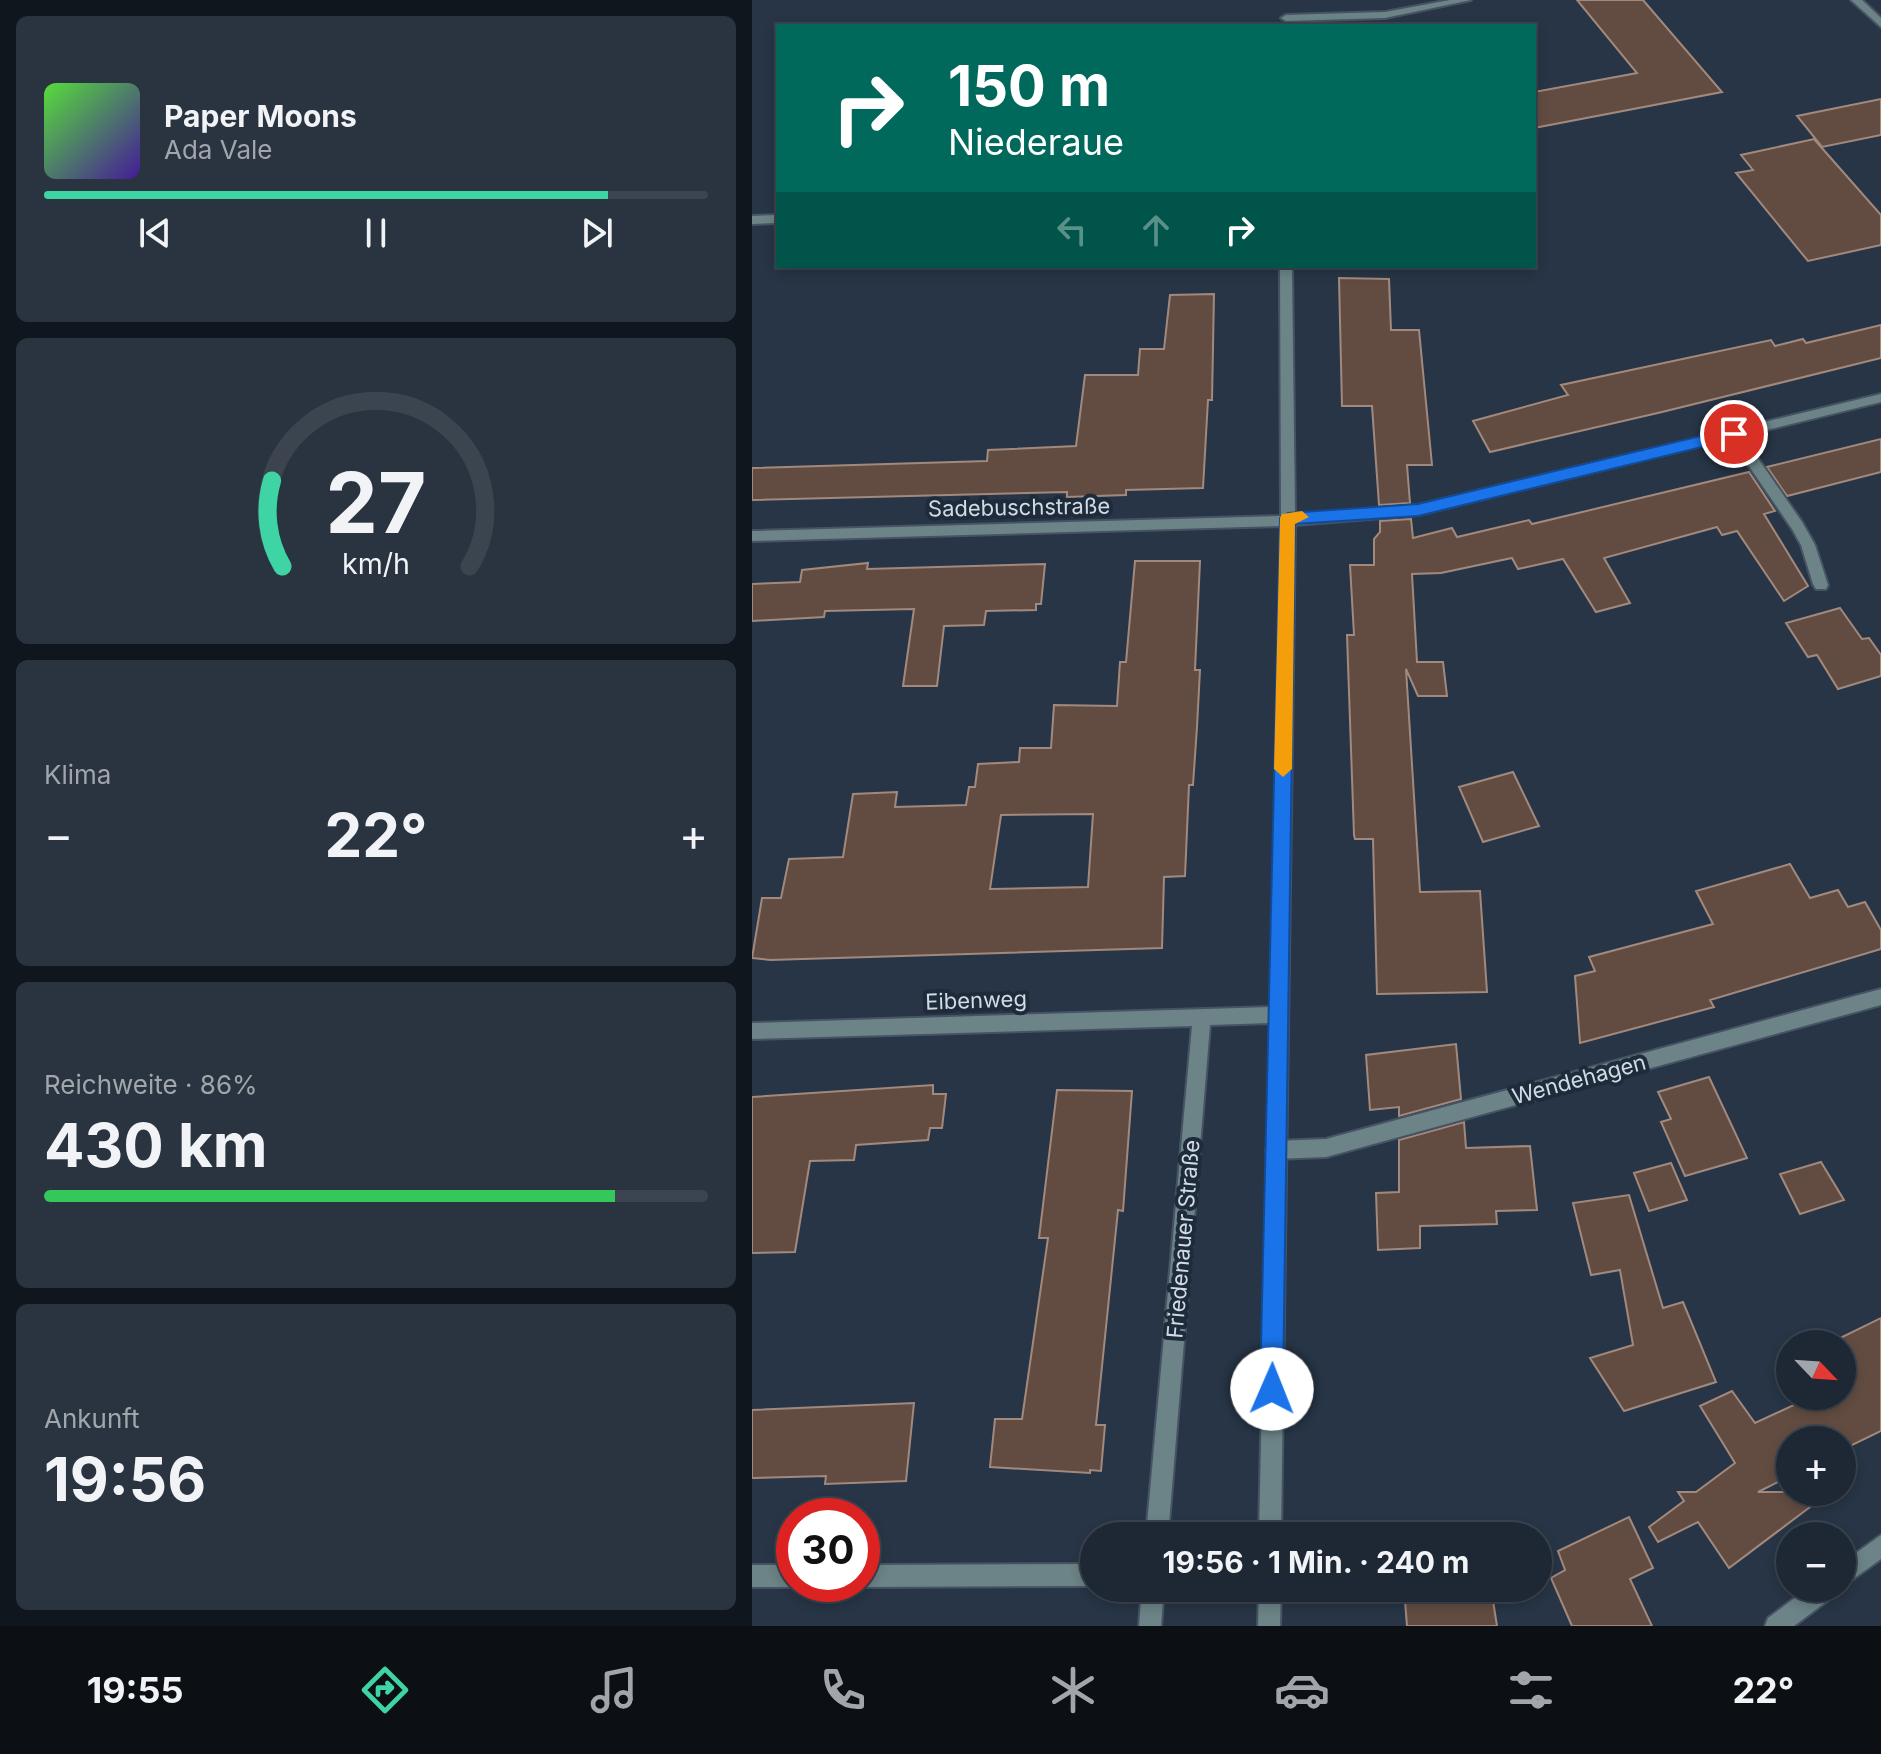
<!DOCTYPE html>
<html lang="de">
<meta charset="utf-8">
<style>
:root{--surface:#1d2834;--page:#2a3440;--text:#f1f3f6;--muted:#a0a6ac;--line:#3b444f;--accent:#3ed4a3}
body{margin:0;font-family:Inter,sans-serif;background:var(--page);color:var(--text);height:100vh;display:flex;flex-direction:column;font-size:30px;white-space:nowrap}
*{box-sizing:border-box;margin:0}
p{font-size:26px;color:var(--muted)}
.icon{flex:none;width:44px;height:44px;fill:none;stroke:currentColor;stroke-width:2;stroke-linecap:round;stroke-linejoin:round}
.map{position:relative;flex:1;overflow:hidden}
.drawer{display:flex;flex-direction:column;gap:16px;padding:16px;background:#10161d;width:752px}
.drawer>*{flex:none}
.guide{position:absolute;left:24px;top:24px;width:760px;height:244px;border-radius:0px;box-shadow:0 4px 12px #0003,0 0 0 2px var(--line);background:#00695c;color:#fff;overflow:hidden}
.needle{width:52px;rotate:115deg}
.tools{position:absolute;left:1024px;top:1330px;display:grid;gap:16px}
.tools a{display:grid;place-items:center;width:80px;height:80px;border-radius:50%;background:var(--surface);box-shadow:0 4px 12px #0003,0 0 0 2px var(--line);font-size:40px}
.speed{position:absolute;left:24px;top:1498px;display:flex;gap:16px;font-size:40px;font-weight:700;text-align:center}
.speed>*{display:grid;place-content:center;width:104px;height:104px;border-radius:50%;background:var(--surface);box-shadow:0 4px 12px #0003,0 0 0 2px var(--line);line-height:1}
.speed .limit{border:12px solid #d22;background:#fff;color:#111}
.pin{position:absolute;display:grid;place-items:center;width:68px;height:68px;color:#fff;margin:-34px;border:4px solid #fff;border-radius:50%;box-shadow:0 2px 8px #0007}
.me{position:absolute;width:88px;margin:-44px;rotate:1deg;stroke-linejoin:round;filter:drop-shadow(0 0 6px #0008)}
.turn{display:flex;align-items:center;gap:28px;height:168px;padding:0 40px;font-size:36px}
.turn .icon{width:104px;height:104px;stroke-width:2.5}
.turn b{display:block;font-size:56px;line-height:68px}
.lanes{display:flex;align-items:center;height:76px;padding:0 40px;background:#0003;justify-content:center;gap:40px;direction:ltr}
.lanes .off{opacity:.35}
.big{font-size:60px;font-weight:700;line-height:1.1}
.drawer .tile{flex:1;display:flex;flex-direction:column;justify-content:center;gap:12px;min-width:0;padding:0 28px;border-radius:12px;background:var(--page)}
.drawer .dial{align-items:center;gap:0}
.dial svg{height:208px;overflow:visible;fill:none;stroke:var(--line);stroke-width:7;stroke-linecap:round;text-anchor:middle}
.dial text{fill:var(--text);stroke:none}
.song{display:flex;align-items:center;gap:24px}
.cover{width:96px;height:96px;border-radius:12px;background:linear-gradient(135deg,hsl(110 70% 55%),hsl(260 70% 35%))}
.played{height:8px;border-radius:4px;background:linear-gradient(90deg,var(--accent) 85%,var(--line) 85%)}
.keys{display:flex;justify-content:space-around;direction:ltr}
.heat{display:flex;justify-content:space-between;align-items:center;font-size:44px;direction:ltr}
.charge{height:12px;border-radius:6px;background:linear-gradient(90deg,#34c759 86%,var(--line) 0)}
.trip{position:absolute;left:328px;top:1522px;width:472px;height:80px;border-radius:40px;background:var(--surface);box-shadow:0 4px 12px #0003,0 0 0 2px var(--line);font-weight:700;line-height:80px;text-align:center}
.tab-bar{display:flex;height:128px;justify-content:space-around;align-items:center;background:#0c1015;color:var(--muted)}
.tab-bar .icon{width:56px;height:56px}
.tab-bar .active{color:var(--accent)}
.tab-bar b{font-size:36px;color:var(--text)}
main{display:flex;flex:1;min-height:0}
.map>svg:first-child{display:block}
.building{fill:#624c42;stroke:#a2897d;stroke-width:2;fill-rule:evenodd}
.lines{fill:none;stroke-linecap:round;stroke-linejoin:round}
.service-casing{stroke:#465363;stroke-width:4}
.minor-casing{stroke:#465363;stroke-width:4}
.service{fill:#6c8487;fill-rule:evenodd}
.minor{fill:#6c8487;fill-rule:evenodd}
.route{fill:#1a73e8;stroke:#114b97;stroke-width:2}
.slow{fill:#f59e0b}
.labels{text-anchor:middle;stroke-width:8;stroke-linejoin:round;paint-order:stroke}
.street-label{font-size:22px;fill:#d2dbe5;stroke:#1d2b3b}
</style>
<main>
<section class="drawer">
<div class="tile">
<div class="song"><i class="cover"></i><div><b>Paper Moons</b><p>Ada Vale</p></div></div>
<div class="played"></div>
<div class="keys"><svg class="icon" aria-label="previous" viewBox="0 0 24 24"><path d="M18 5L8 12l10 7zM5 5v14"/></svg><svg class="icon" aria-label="pause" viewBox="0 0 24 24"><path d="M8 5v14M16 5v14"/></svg><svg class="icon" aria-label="next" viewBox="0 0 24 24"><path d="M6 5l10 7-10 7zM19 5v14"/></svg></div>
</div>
<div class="tile dial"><svg viewBox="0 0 100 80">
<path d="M14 69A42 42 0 1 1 86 69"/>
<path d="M14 69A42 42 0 0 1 10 36" stroke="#3ed4a3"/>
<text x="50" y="56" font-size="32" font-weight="700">27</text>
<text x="50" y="72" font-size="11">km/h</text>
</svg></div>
<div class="tile"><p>Klima</p>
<div class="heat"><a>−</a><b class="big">22°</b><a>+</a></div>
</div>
<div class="tile"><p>Reichweite · 86%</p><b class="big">430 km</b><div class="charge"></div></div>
<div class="tile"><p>Ankunft</p><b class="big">19:56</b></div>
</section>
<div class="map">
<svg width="1129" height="1626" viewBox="0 0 1129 1626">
<rect width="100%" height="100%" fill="#273546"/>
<path class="building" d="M825 0H891L970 92 782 128V92L885 73Z
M1129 99V135L1070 147 1045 116Z
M1062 139 1129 215V245L1056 261 984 173 1001 170 989 155Z
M587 278 637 279 639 330H667L680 465H655L658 503 627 505 620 406H590Z
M462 294 460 400H456L451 488 374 490V495L315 497V492L0 500V468L235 461 236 450 324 446 333 375H386L388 349H412L418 295Z
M1129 325V358L910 412 738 452 721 421 816 395 809 385 1019 340 1023 346 1051 339 1054 343Z
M1129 439V472L1035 496 1015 467Z
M997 472 1023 511 1012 514 1056 586 1032 601 985 531 970 535 965 527 852 558 878 603 844 612 811 559 766 569 760 558 689 573 660 574 665 662H691L695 696H666L654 669 668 892 728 891 735 992 625 994 621 839H603L602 835 595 635H602L598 565H622V539L628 532V521L659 519 661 538 700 528 705 537 777 520 780 524Z
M383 561H448L443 670H448L445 727 441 785H437L433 876 412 877 410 948 18 960 0 958 10 898H29L37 859 91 857 101 794 145 792 143 807 214 805 217 787H223L226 764 267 762 268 748H299L302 705 365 706 368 662H374ZM341 814 336 887 238 889 249 815Z
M116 563 115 569 293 564 289 604H284V610L234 611 232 625 192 626 185 686H151L162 609 73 611 72 617 0 621V584L48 582 50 570Z
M1088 608 1110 639 1117 638 1129 655V676L1086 689 1065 655 1056 657 1034 623Z
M761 772 787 826 731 842 707 787Z
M1038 864 1058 898 1086 890 1096 907 1113 902 1129 930V949L958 1000 962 1007 828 1043 823 976 843 971 837 957 961 924 944 891Z
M704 1044 709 1099 647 1116V1107L618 1110 614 1055Z
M957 1077 995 1158 933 1176 909 1122 919 1119 906 1092Z
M181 1085V1094H194L190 1128H178L176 1140 104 1145 102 1160 58 1161 43 1252 0 1253V1097Z
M305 1090 380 1091 371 1211 366 1210 344 1425H353L349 1471 338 1470V1473L238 1467 243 1419H270L296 1238H287Z
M712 1122 714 1148 778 1146 785 1210 744 1211 745 1224 668 1226V1248L626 1250 624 1193 647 1192V1140Z
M1069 1162 1092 1200 1048 1214 1028 1174Z
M919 1163 935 1200 897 1211 882 1173Z
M877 1195 911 1308 931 1302 964 1382 872 1411 838 1358 881 1345 868 1270 839 1275 821 1203Z
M1129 1318V1431L1090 1450V1440H1038V1476L1006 1492H1078L977 1568 946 1522 906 1542 897 1527 932 1501 926 1492H944L983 1463 948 1406 980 1391 1003 1423 1061 1396H1090V1344H1076Z
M162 1403 154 1481 73 1484 74 1476 0 1478V1410Z
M877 1517 901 1568 878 1579 900 1626H820L799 1578 813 1570 806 1551Z
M652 1588H739L745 1626H655Z"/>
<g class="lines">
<g class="service-casing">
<path id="service" d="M982 429 987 431 1050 522 1063 545 1076 585 1074 589H1064L1061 584 1049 545 1040 529 975 434Z
M1129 989V1005L574 1157 523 1159 516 1156 514 1150 516 1144 523 1141 574 1139Z"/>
</g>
<g class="minor-casing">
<path id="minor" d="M698 0H719L633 18 534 21 529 18 534 15 633 12Z
M1099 0H1110L1129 18V27Z
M26 215V223L0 224V216Z
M528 266H540L543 515 666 505 1129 394V402L666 515 543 525 529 1536H507L518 1023 458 1025 416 1536H394L440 1026 0 1039V1023L519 1007 529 526 0 541V531L529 516Z
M1129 1535V1559L1090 1587V1563Z
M342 1564V1586L110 1587 103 1584H110V1565Z
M0 1565H42V1584H49L42 1587H0Z
M390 1588H412L409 1626H387Z
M507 1588H529L528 1626H506Z
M1056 1588H1085L1082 1596 1042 1626H1013L1016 1618Z"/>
</g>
<use href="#service" class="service"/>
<use href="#minor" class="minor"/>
</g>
<path class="route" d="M982 428 989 434 987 438 666 516 543 524 531 1389 528 1397 520 1400 511 1397 508 1389 528 518 536 513 666 504Z"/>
<path class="slow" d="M550 511 557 517 543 524 540 769 531 777 522 769 528 518 530 514Z"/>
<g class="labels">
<g class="street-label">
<text transform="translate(267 507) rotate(-1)" y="8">Sadebuschstraße</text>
<text transform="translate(224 1000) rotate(-2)" y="8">Eibenweg</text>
<text transform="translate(827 1079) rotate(-15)" y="8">Wendehagen</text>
<text transform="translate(431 1239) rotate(-85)" y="8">Friedenauer Straße</text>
</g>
</g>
</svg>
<div class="tools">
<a><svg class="needle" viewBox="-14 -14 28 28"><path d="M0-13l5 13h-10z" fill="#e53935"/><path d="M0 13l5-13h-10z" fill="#a0a6ac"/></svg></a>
<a>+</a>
<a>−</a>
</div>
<div class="speed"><div class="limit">30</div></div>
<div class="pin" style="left:982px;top:434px;background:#d93025"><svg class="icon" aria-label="arrive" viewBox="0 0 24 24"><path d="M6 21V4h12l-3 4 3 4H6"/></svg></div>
<svg class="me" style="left:520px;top:1389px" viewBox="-20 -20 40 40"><circle r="19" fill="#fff"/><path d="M0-13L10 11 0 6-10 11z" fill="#1a73e8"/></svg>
<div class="trip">19:56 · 1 Min. · 240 m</div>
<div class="guide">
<div class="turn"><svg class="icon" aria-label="right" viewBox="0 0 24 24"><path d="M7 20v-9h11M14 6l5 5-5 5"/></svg><div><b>150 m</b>Niederaue</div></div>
<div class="lanes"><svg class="icon off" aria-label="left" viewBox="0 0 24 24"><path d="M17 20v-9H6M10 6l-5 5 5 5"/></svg><svg class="icon off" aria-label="ahead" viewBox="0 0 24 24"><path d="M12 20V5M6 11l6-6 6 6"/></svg><svg class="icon" aria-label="right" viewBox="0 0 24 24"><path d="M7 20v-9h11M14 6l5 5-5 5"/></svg></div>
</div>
</div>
</main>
<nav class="tab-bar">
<b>19:55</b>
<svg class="icon active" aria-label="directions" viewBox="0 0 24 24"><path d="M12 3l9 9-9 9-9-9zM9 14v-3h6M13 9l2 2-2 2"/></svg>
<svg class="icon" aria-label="music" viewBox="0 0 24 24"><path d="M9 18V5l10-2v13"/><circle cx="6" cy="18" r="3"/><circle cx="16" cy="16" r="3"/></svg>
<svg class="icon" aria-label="phone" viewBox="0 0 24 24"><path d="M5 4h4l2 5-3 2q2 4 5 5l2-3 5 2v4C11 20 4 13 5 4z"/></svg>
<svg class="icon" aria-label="climate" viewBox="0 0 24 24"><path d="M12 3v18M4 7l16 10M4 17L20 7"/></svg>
<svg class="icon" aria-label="car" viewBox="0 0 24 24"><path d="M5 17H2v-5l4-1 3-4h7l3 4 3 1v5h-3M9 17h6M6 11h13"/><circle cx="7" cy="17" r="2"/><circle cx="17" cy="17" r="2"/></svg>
<svg class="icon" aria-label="filters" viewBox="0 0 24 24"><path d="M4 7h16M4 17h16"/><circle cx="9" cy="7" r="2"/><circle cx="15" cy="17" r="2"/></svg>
<b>22°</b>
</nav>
